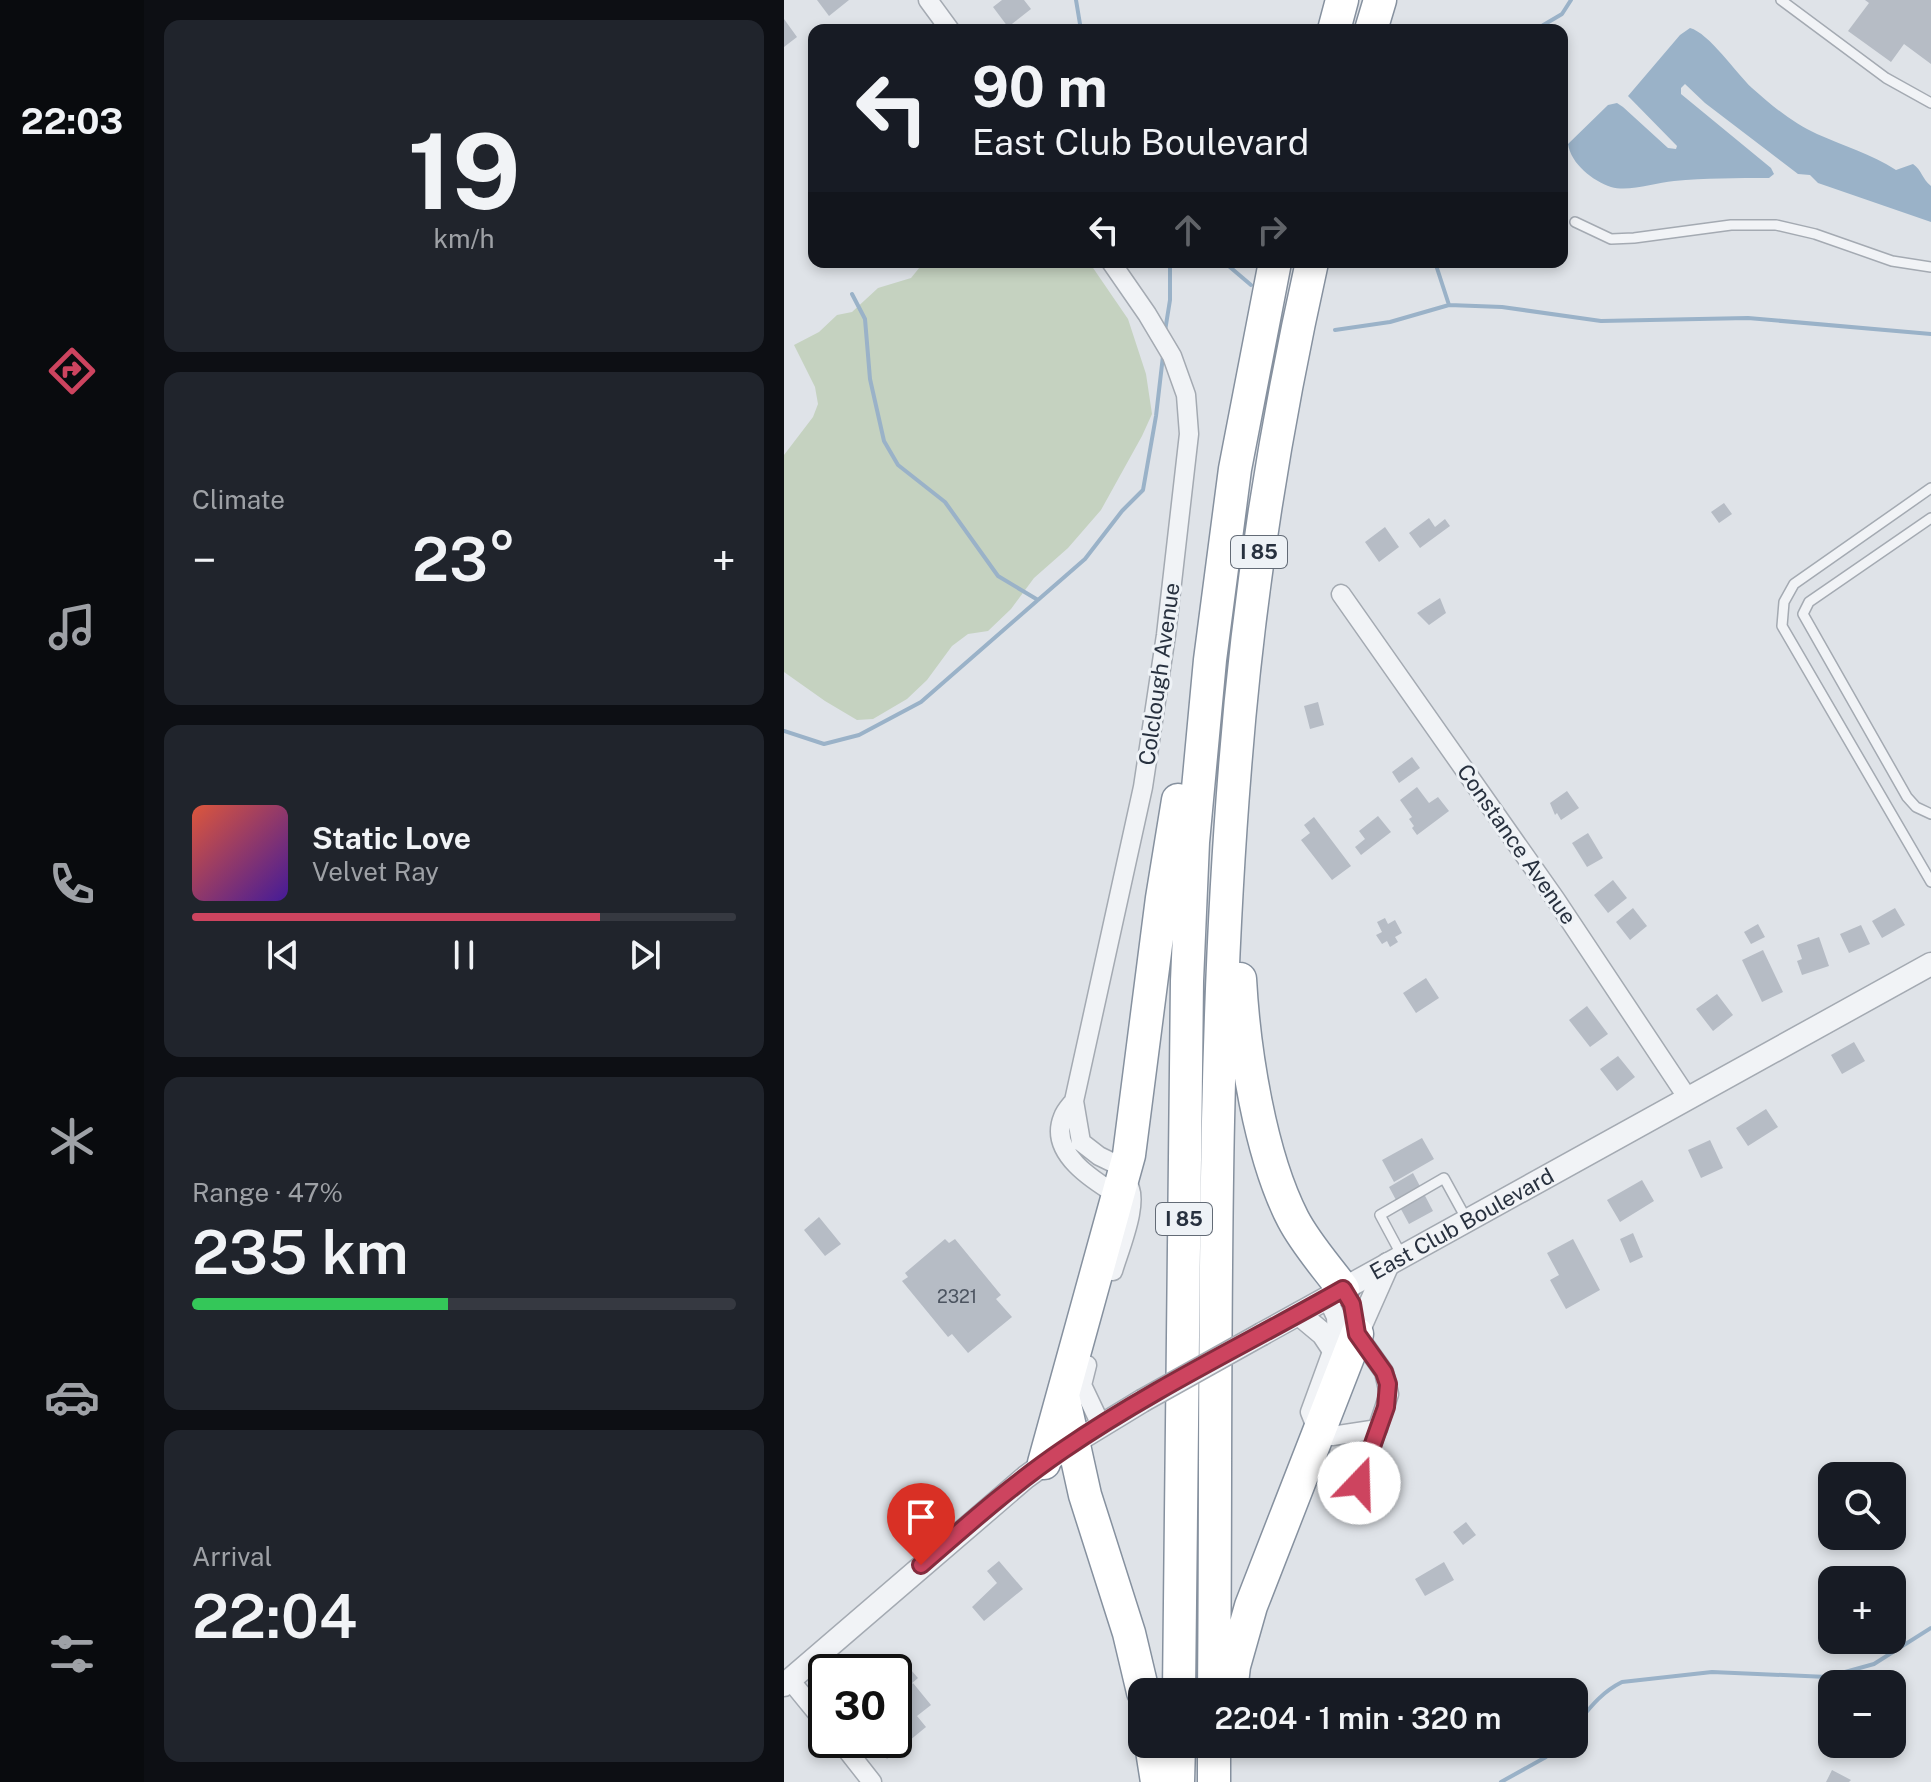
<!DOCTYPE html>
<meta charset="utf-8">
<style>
:root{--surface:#171b24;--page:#20242c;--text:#f1f3f6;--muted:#9ea1a6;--line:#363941;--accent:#cd445f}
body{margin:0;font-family:"Public Sans",sans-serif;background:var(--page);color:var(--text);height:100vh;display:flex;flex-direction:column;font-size:30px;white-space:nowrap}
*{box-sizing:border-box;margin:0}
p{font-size:26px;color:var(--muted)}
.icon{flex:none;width:44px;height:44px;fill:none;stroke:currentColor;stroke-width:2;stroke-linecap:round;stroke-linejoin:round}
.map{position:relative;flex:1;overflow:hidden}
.panel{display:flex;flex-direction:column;gap:20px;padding:20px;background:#0d0f14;width:640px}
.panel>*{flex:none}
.top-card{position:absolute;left:24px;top:24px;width:760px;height:244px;border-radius:16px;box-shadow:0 4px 12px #0003;background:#171b24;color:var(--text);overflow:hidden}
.fabs{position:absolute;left:1034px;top:1462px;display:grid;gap:16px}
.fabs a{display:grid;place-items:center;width:88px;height:88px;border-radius:16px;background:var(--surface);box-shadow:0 4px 12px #0003;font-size:40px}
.speed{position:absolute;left:24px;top:1654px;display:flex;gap:16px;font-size:40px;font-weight:700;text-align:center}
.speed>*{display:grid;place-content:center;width:104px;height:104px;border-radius:50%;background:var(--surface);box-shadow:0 4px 12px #0003;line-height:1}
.speed .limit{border:4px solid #111;border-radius:12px;background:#fff;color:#111}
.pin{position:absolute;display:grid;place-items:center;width:68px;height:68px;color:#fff;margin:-82px -34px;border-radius:50% 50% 50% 0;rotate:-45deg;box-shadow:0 0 8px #0007}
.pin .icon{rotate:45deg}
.me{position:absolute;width:88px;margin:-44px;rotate:21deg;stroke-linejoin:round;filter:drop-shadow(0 0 6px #0008)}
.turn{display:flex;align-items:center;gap:28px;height:168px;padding:0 32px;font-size:36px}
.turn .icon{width:104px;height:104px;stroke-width:2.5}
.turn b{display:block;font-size:56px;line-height:68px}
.lanes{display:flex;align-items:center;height:76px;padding:0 32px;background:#0003;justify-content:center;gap:40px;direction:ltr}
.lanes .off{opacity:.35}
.big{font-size:60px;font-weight:600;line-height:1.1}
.panel .tile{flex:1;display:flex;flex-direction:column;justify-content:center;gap:12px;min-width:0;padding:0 28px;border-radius:16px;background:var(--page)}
.panel .dial{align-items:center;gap:0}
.dial b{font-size:104px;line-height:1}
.song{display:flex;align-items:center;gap:24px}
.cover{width:96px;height:96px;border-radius:12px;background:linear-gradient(135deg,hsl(10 70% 55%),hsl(260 70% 35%))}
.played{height:8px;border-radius:4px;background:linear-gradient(90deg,var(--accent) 75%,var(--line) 75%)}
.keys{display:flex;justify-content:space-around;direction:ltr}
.heat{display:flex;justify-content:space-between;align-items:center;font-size:44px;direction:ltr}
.charge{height:12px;border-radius:6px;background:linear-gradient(90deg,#34c759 47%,var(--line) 0)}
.trip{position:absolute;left:344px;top:1678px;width:460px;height:80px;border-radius:16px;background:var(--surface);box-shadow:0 4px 12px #0003;font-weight:600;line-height:80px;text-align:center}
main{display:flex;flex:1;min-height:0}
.tab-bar{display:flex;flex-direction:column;width:144px;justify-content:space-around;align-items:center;background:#090b0e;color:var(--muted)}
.tab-bar .icon{width:56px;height:56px}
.tab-bar .current{color:var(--accent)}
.tab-bar b{font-size:36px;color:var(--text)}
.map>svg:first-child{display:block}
.green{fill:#c5d2c0}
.water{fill:#9ab2c8}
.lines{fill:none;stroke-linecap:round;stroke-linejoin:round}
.stream{stroke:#9ab2c8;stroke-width:4}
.building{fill:#b6bcc5}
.service-casing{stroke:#a4aab2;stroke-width:12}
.minor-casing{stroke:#a4aab2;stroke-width:21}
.tertiary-casing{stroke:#a4aab2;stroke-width:25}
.motorway-casing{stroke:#86919f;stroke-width:35}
.service{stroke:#f1f3f6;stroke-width:9}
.minor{stroke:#f1f3f6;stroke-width:18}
.tertiary{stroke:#f1f3f6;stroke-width:22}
.motorway{stroke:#fff;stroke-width:32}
.tertiary-bridge-casing{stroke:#a4aab2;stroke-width:25;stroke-linecap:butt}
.tertiary-bridge{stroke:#f1f3f6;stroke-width:22}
.route-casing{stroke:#852c3e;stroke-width:20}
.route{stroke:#cd445f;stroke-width:14}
.labels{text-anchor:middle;stroke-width:6;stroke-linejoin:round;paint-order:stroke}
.number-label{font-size:18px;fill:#4c5460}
.shield{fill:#eef2f6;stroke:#636b76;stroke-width:2}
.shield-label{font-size:20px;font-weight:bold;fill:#28313f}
.street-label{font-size:22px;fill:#28313f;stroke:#eef2f6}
</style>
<main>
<nav class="tab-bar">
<b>22:03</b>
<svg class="icon current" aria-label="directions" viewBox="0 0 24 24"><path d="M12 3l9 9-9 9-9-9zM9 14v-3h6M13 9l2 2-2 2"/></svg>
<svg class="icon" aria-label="music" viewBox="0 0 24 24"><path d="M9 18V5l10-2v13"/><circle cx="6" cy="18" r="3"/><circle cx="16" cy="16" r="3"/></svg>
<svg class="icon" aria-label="phone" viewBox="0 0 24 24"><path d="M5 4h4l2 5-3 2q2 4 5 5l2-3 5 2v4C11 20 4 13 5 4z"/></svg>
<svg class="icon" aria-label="climate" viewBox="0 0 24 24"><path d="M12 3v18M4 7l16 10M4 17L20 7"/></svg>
<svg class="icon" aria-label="car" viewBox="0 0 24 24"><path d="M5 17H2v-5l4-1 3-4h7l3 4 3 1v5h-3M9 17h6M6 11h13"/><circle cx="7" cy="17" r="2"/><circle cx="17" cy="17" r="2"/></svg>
<svg class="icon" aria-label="filters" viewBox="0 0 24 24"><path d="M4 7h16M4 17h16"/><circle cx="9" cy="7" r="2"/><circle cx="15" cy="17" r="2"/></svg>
</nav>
<section class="panel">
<div class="tile dial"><b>19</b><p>km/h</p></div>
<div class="tile"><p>Climate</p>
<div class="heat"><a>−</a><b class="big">23°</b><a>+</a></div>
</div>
<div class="tile">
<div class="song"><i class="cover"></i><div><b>Static Love</b><p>Velvet Ray</p></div></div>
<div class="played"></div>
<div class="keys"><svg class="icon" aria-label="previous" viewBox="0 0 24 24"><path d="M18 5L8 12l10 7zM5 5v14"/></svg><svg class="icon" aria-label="pause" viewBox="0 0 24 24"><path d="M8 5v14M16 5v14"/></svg><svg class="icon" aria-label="next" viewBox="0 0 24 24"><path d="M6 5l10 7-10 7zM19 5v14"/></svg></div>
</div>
<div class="tile"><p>Range · 47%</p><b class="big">235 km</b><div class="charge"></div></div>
<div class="tile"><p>Arrival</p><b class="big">22:04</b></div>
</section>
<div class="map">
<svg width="1147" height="1782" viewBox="0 0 1147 1782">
<rect width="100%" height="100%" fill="#dfe3e8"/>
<path class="green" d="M140 262H305L344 319 362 374 368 414 358 436 317 510 284 548 250 578 227 609 204 631 184 634 168 646 143 680 123 699 89 719 73 720 41 701 0 672V455L29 417 34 404 31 387 10 345 35 332 53 315 68 312 94 288 127 278Z"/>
<path class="water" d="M906 28C925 33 952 73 968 88 987 105 1010 124 1033 134 1060 146 1087 154 1112 170L1129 164C1138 170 1138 179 1147 186V222L1034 183 1026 175 1014 174 921 103 901 84 897 88V94L987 168 990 174 985 178C953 178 921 178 890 181 871 183 845 192 827 187 809 181 787 164 784 144L824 105 833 103 839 107 884 148 892 149 893 146 844 96 896 35Z"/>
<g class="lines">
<path class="stream" d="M292 0 297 30
M751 30 778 14 787 0
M440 262 467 285
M651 262 665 305
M68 294 81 319 86 379 100 441 114 465 161 502 214 576 254 600
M551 330 606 322 665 305 718 307 817 321 964 318 1147 334
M381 331 386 300V262
M0 731 40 744 75 735 137 702 301 559 338 511 359 490 372 416 379 356
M790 1727C805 1709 816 1693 838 1682L928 1672 1043 1677 1090 1664 1147 1628
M717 1782 762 1757 774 1744"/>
</g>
<path class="building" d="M33 0H65L45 16Z
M218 0H240L247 9 224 27 209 7Z
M1081 0H1147V64L1120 44 1107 62 1064 31 1085 3Z
M0 19 13 37 0 47Z
M940 503 948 514 935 523 927 512Z
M645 518 651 527 661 519 666 526 636 548 625 533Z
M601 527 615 547 595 562 581 542Z
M656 598 662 613 645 625 633 613Z
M534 702 540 725 526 729 520 706Z
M628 757 636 768 615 783 608 772Z
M633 787 645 803 654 797 665 811 633 835 628 828 630 826 625 819 628 817 616 800Z
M783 791 795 808 777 820 773 813 771 815 766 803Z
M594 816 607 832 577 855 571 847 581 839 575 831Z
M530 817 567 866 548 880 517 840 526 833 520 825Z
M804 833 819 858 803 867 788 843Z
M829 880 843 898 824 913 810 895Z
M849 908 863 926 846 940 832 922Z
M1111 908 1121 925 1098 938 1088 921Z
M601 918 604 924 611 920 618 933 611 937 614 942 606 947 603 941 598 944 592 935 598 932 593 922Z
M974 924 981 937 967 944 960 932Z
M1077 925 1086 944 1065 953 1056 934Z
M1035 937 1045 966 1018 975 1013 961 1018 959 1013 945Z
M979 950 999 992 978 1002 958 960Z
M642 978 655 998 632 1013 619 993Z
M933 994 949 1015 929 1031 912 1009Z
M803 1006 824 1034 806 1047 785 1020Z
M1070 1042 1081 1061 1058 1074 1047 1055Z
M834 1056 851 1077 833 1091 816 1069Z
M982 1109 994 1127 964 1146 952 1128Z
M638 1138 650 1159 610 1182 598 1160Z
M926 1140 939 1168 917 1178 904 1150Z
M629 1173 649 1211 625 1224 605 1187Z
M858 1180 870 1201 836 1222 823 1200Z
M35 1217 57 1244 41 1256 20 1230Z
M849 1233 859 1257 846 1263 836 1239Z
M161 1239 165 1243 171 1239 217 1295 212 1299 228 1317 184 1353 168 1334 164 1337 118 1281 124 1277 121 1273Z
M789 1239 816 1290 782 1309 766 1280 775 1275 763 1253Z
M682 1522 692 1535 679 1545 669 1532Z
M215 1561 239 1589 200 1621 188 1607 213 1583 203 1571Z
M660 1562 670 1580 641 1596 631 1579Z
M120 1662 134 1678 127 1684 113 1668Z
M110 1674 122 1689 129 1683 147 1705 133 1716 142 1727 103 1759 88 1740H110Z
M1048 1770 1067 1780 1065 1782H1042Z"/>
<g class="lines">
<g class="service-casing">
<path id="service" d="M997 0 1102 78 1147 103
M791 222 827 239 850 238 947 225H992L1031 234 1108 261 1147 267
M1147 488 1010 584 1000 602 998 626 1147 882
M1147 518 1025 602 1019 614 1123 797 1132 807 1147 814
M618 1256 596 1215 660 1178 683 1220"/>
</g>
<g class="minor-casing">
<path id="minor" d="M144 0 166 30
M327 262 363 314 388 356 402 395 405 434 382 635 359 787 290 1101C286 1106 281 1111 279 1117 264 1153 310 1181 335 1196
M557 594 772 900 903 1097
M290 1101 297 1142 315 1156 342 1169
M329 1271C335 1250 358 1197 342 1182
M543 1298 552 1317 553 1338 526 1412 534 1432 548 1436 594 1429
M573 1334 600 1372 605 1394 575 1483
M303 1365 298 1385 317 1425
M6 1680 42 1724
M55 1740 88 1782"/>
</g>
<g class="tertiary-casing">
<g id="tertiary">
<path d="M515 1314 539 1334 549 1349"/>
<path id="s1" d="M478 1334 1147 964"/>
<path d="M573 1334 604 1264"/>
<path d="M0 1685 242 1477 289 1443 358 1401"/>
</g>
</g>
<g class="motorway-casing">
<path id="motorway" d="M550 30 558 0
M587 30 596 0
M456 979C460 1051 476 1155 509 1219 522 1244 542 1266 559 1289
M280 1400 301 1495 345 1633 359 1692
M260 1463 345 1155 378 898 394 800
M395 1692 403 981 409 842 426 660 451 469 491 262
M430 1692C433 1384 426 1075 451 768 464 598 491 428 528 262
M447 1692 450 1666 467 1606 573 1334
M367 1744 373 1782
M394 1782 395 1744
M430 1782V1744"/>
</g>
<use href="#service" class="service"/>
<use href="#minor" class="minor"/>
<use href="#tertiary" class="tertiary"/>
<use href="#motorway" class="motorway"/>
<g class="tertiary-bridge-casing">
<path id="tertiary-bridge" d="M358 1401 478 1334"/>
</g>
<use href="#tertiary-bridge" class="tertiary-bridge"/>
</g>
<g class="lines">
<g class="route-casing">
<path id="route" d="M137 1565C183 1525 229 1484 279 1450 368 1389 466 1342 559 1289L568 1304 573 1334 600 1372 604 1384 602 1407 575 1483"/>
</g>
<use href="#route" class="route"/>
</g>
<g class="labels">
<g class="number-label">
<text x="173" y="1303">2321</text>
</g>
<g class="shield">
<rect x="447" y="536" width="56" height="32" rx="6"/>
<rect x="372" y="1203" width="56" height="32" rx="6"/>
</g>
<g class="shield-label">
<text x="475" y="559">I 85</text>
<text x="400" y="1226">I 85</text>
</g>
<g class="street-label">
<text transform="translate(375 674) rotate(-82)" y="8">Colclough Avenue</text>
<text transform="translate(733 844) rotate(55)" y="8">Constance Avenue</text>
<text dy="8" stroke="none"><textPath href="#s1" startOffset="228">East Club Boulevard</textPath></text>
</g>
</g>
</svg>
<div class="fabs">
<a><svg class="icon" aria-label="search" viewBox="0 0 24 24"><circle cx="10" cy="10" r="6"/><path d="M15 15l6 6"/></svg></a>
<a>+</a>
<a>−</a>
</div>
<div class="speed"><div class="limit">30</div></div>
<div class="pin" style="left:137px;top:1565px;background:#d93025"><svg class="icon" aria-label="arrive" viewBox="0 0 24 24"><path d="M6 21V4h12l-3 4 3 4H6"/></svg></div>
<svg class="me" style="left:575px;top:1483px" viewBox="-20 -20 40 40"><circle r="19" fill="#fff"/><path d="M0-13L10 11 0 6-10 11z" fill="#cd445f"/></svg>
<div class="trip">22:04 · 1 min · 320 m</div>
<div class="top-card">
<div class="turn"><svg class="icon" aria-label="left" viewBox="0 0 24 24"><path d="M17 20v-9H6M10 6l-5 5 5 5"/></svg><div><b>90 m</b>East Club Boulevard</div></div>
<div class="lanes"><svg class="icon" aria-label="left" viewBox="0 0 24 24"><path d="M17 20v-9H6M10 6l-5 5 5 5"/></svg><svg class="icon off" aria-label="ahead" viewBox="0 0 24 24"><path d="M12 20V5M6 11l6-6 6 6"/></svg><svg class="icon off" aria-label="right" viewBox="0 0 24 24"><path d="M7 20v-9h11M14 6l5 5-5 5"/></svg></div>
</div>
</div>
</main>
